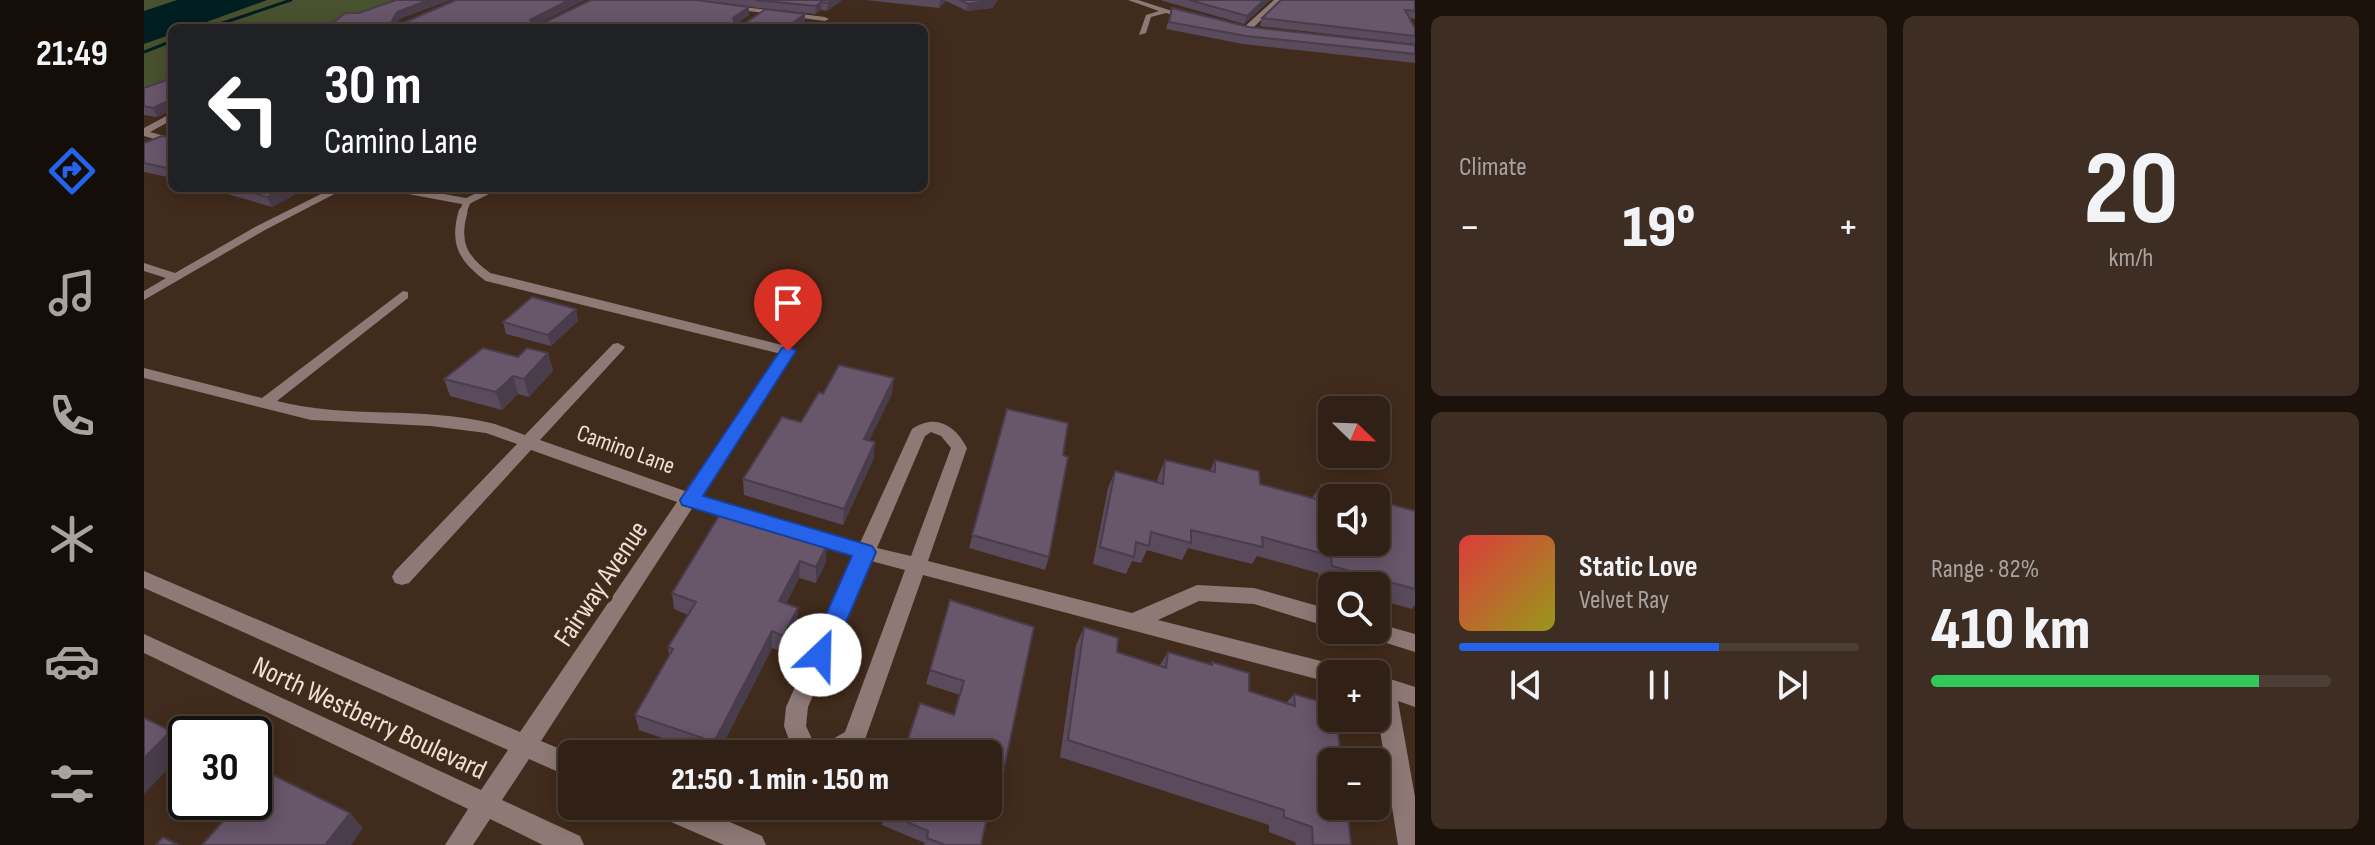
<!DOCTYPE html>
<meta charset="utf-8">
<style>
:root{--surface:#312015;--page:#3d2d22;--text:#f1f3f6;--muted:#a8a3a0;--line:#4c3e34;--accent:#2563eb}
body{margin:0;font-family:"Sofia Sans Condensed",sans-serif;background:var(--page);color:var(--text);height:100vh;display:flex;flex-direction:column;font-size:30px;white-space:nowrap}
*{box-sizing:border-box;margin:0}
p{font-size:26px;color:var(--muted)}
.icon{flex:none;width:44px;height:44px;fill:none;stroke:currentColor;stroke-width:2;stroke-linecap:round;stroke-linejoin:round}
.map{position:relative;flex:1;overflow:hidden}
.details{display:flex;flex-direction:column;gap:16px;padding:16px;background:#1b120c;width:960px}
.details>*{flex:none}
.hud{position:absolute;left:24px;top:24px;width:760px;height:168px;border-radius:12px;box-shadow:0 4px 20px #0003,0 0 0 2px var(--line);background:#202124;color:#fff;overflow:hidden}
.needle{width:52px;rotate:113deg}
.controls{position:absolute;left:1174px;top:396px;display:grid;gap:16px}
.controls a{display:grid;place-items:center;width:72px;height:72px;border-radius:12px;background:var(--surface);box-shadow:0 4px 20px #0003,0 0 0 2px var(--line);font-size:40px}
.speed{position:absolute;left:24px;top:716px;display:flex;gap:16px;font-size:40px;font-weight:700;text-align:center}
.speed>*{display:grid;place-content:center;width:104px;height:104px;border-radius:50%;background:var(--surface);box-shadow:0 4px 20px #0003,0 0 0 2px var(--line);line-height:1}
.speed .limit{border:4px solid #111;border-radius:12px;background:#fff;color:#111}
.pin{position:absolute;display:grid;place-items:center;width:68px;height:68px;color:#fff;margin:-82px -34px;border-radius:50% 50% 50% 0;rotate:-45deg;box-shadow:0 0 8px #0007}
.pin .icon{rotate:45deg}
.me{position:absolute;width:88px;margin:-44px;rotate:24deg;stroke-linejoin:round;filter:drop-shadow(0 0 6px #0008)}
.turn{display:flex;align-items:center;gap:28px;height:168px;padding:0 24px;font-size:36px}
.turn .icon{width:104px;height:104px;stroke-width:2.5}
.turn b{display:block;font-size:56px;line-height:68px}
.big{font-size:60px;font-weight:800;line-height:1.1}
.details .tile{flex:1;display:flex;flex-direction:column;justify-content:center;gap:12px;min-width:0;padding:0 28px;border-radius:12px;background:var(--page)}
.details .dial{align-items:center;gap:0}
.dial b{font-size:104px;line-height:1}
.song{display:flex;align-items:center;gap:24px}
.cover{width:96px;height:96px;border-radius:12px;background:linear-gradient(135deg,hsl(0 70% 55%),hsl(60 70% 35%))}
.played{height:8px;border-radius:4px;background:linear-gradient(90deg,var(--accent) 65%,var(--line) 65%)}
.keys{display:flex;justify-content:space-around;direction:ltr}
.heat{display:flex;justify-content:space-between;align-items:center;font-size:44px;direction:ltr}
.charge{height:12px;border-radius:6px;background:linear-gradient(90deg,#34c759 82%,var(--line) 0)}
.details .tiles{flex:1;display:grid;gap:16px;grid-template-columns:repeat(2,1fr)}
.trip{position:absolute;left:414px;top:740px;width:444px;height:80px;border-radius:12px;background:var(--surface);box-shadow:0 4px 20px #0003,0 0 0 2px var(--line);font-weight:800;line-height:80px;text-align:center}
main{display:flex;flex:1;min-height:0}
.dock{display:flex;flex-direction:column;width:144px;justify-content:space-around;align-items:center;background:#140d08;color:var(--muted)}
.dock .icon{width:56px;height:56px}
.dock .active{color:var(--accent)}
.dock b{font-size:36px;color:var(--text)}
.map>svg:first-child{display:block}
.green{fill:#49522e}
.water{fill:#011e20}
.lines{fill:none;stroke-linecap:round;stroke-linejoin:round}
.stream{stroke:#011e20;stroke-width:3}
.service-far1{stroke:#8e7976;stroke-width:7}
.service{stroke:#8e7976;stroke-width:9}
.minor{fill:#8e7976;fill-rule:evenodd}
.wall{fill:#594a5c}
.shaded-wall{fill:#493c4b}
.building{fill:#68566b;stroke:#493c4b;stroke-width:2}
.route{fill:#2563eb;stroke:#184099;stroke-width:2}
.labels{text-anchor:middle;stroke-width:8;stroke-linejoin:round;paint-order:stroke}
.street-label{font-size:24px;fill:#efe0d7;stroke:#412b1c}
.near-street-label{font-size:28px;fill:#efe0d7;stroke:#412b1c}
</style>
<main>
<nav class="dock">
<b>21:49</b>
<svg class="icon active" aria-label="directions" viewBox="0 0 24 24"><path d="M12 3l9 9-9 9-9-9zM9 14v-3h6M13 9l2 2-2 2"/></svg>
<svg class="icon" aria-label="music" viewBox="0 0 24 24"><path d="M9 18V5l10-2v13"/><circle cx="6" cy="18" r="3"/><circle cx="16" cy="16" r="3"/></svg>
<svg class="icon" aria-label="phone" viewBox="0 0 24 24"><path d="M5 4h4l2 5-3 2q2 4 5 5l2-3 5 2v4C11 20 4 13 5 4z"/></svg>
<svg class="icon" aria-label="climate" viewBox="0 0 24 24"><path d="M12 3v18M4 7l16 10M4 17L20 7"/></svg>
<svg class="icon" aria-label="car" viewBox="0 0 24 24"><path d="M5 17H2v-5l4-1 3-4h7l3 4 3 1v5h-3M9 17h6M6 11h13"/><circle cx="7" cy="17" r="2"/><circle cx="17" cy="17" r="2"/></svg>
<svg class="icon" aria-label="filters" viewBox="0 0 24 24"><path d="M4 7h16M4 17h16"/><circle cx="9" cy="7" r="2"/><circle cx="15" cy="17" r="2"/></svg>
</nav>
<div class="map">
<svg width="1271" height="845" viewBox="0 0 1271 845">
<rect width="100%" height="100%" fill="#412b1c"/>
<path class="green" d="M0 0H258L181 28H28V83L0 93Z"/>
<path class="water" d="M33 0H123L46 28H28V34L0 44V11Z"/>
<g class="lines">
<path class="stream" d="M64 28 147 0
M0 52 28 41"/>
<path class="service-far1" d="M318 214 323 202"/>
<path class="service" d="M319 212C310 243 319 259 344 277L644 351"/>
<path class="minor" d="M984 0H994L1050 18 1046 20 1022 13 1007 17 1002 33 995 35 1002 15 1015 11Z
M1130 0H1137L1105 32H1099V28Z
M583 5 681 17 685 19 681 21 581 8Z
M28 113V120L6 132 28 138V144L0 136V128Z
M189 188H202L121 230 0 300V291L22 278 0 271V263L31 273 113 226Z
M243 188H266L322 198 343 188H357L323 205 248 191Z
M259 291 264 292V298L133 401C203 419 277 406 347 423 358 426 370 431 381 435L469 344 474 343 481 347 479 350 396 440 541 491 639 348H649L651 351 556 496 716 543 768 429C792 413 811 425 823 448L784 561 988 613 1053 585 1110 588 1188 610V628L1110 604 1055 601 1014 620 1189 664 1197 667 1200 674H1188V683L779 575 718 748 707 754H650L640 726 642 707 710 556 549 507 397 741 428 754V778L385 759 358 800 436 836 440 845H399L346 819 329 845H301L324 809 0 653V634L337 790 364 750 0 588V571L376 732 533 502 387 450 265 583 258 585 251 583 248 577 251 571 373 444 342 433 287 426 167 420 0 378V368L118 398ZM787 432 797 436 807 448 767 556 733 548 781 436ZM727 561 761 570 701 732 678 745 668 739 662 726 664 707Z
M1232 623 1271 634V652L1220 636 1217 630H1232Z
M1234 675 1271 687V707L1254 701 1271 797V845H1254L1232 705Z
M508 806H549L618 836 622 845H580L511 815Z"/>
</g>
<path class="wall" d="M252 0H306L255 19 253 22 259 23 441 0 395 23H399L447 0H698L683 11 677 10 671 14 587 5 605 15 593 23 661 22 653 28H183L215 13Z
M722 0H854L848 8 823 11 802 1 795 8Z
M1016 0H1126L1100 24Z
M1271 0V19L1266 18 1271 28V44L1116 26 1118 18Z
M1028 8 1105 27 1271 45V63L1099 44 1022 29Z
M28 78V116L26 111 13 117 0 115V88Z
M28 132V178L0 172V143L25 137Z
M63 188H163L128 207Z
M432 309 434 321 407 346 362 334 359 322Z
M404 353 409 371 385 397 374 394 358 410 306 396 300 379 374 357Z
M679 394H748L725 440 730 458 699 525 600 495 599 479 657 422Z
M863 409 919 455 905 557 901 570 825 548Z
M1021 460 1066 471 1071 460 1116 484 1168 498 1177 485 1271 511V605L1268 609 1232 599V586H1188L1176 582 1174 573 1113 556 1108 564 1044 548 1038 560 1003 550 997 563 988 561 982 574 949 564 964 488 971 471 1013 483 1014 477Z
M578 511 682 562 672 583 655 578 642 604 654 608 653 624 639 652 628 648 574 754H563L495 730 491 715 525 655 524 647 544 615 530 609 528 593Z
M806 600 858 778 853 791 849 790 837 845H780L781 843 738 825 740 812 810 715 816 695 782 684Z
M940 627 973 652 1015 666 1024 652 1066 665 1068 662 1105 691 1142 703 1150 694 1207 845H1152L1151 842 1125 832V825L916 757 932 645Z"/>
<path class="shaded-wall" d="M284 0H306L255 19 250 28 248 21 253 12Z
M425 0H441L387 27 386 20Z
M688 0H698L683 11 684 3Z
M796 0H802L795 8 796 1Z
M849 0H854L848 8 823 11 824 4Z
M1120 0H1126L1100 24 1103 16Z
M677 2V10L671 14 672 6Z
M605 7V15L589 26V18Z
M661 14V22L653 28H642Z
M24 101 28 110 13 117 9 108Z
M139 188H163L128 207 123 197Z
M432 309 434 321 407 346 404 335Z
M404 353 409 371 385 397 380 379Z
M369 376 374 394 358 410 352 392Z
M750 378 748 394 718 455 720 439Z
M731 442 730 458 699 525 700 509Z
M683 545 682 562 672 583V567Z
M656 561 655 578 635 618V601Z
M654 608 653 624 639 652V636Z
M628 631V648L574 754H572L570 742Z
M27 731 42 745V750L0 794V758Z
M206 813 219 828 207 845H181Z"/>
<path class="building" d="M252 0H284L253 12 248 21 259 23 312 0H425L386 20 388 23H399L447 0H552L605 7 589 18 591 23H601L622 9 661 14 642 28H183L201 13H215Z
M611 0H688L684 3 677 2 672 6Z
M816 0H849L824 4Z
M1045 0H1120L1103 16Z
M1137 0H1271V11L1261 10 1271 28V36L1118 18Z
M1028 8 1105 27 1271 45V54L1102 36 1025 22Z
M28 78V112H26L24 101 9 108 0 106V88Z
M26 132H28V169L0 163V143L18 136 25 137Z
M93 188H139L123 197Z
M388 297 432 309 404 335 359 322Z
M339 348 374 357 383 348 404 353 380 379 369 376 352 392 300 379Z
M695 365 750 378 720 439 731 442 700 509 599 479 638 417 657 422 675 392 679 394Z
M863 409 924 423 919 455 924 457 905 557 828 535Z
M1021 460 1071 472V460L1115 471 1116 484 1179 501 1177 485 1224 498H1188V542H1232V500L1271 511V589L1188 566 1187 556 1118 537 1119 547 1047 530V543L1007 532 1005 546 992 542 990 557 956 547 971 471 1019 484Z
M578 511 683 545 672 567 656 561 635 601 654 608 639 636 628 631 570 742 491 715 529 649 524 647 552 602 528 593Z
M806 600 890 627 858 778 852 776 837 845H801L783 838 784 831 740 812 742 806H844V754H759L776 703 810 715 820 681 786 670Z
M940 627 974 638 973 652 1022 668 1024 652 1068 665V662L1105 673V691L1151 706 1150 694 1188 705V718H1192L1198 762H1188V806H1203L1207 845H1169L1168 827 1140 817V810L924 740Z
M0 718 27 731 0 758Z
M123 772 206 813 181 845H58L96 802H110V787Z
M19 837 34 845H12Z"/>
<path class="route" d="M644 346 652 351 559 496 728 546 732 552 688 655 684 663 676 666 667 663 664 655 708 556 538 505 536 500 638 348Z"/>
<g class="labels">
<g class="street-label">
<text transform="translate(482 449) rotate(20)" y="8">Camino Lane</text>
</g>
<g class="near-street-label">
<text transform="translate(456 583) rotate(-56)" y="10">Fairway Avenue</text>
<text transform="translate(226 717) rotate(25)" y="10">North Westberry Boulevard</text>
</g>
</g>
</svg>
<div class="controls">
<a><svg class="needle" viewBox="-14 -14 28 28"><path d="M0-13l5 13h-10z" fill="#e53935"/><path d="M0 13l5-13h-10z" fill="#a8a3a0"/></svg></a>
<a><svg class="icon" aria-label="sound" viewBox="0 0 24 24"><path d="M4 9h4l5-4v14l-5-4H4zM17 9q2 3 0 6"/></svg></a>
<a><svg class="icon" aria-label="search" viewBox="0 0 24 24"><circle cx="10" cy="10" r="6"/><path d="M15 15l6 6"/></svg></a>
<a>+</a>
<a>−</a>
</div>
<div class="speed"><div class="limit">30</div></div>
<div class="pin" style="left:644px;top:351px;background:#d93025"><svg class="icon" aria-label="arrive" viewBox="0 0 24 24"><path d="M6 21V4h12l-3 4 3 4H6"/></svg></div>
<svg class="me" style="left:676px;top:655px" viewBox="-20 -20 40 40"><circle r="19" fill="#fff"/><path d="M0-13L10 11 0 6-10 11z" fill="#2563eb"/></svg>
<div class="trip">21:50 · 1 min · 150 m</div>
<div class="hud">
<div class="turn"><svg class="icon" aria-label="left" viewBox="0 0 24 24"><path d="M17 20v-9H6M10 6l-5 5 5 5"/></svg><div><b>30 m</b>Camino Lane</div></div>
</div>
</div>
<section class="details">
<div class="tiles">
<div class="tile"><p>Climate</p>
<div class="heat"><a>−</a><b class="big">19°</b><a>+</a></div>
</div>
<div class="tile dial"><b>20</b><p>km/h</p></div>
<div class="tile">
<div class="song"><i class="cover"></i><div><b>Static Love</b><p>Velvet Ray</p></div></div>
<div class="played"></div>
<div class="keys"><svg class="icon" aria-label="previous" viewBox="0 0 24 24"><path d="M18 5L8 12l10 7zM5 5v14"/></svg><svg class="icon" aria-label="pause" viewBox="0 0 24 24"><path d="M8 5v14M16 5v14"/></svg><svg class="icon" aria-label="next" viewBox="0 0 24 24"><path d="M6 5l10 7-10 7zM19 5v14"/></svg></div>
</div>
<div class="tile"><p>Range · 82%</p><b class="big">410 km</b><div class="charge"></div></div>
</div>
</section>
</main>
